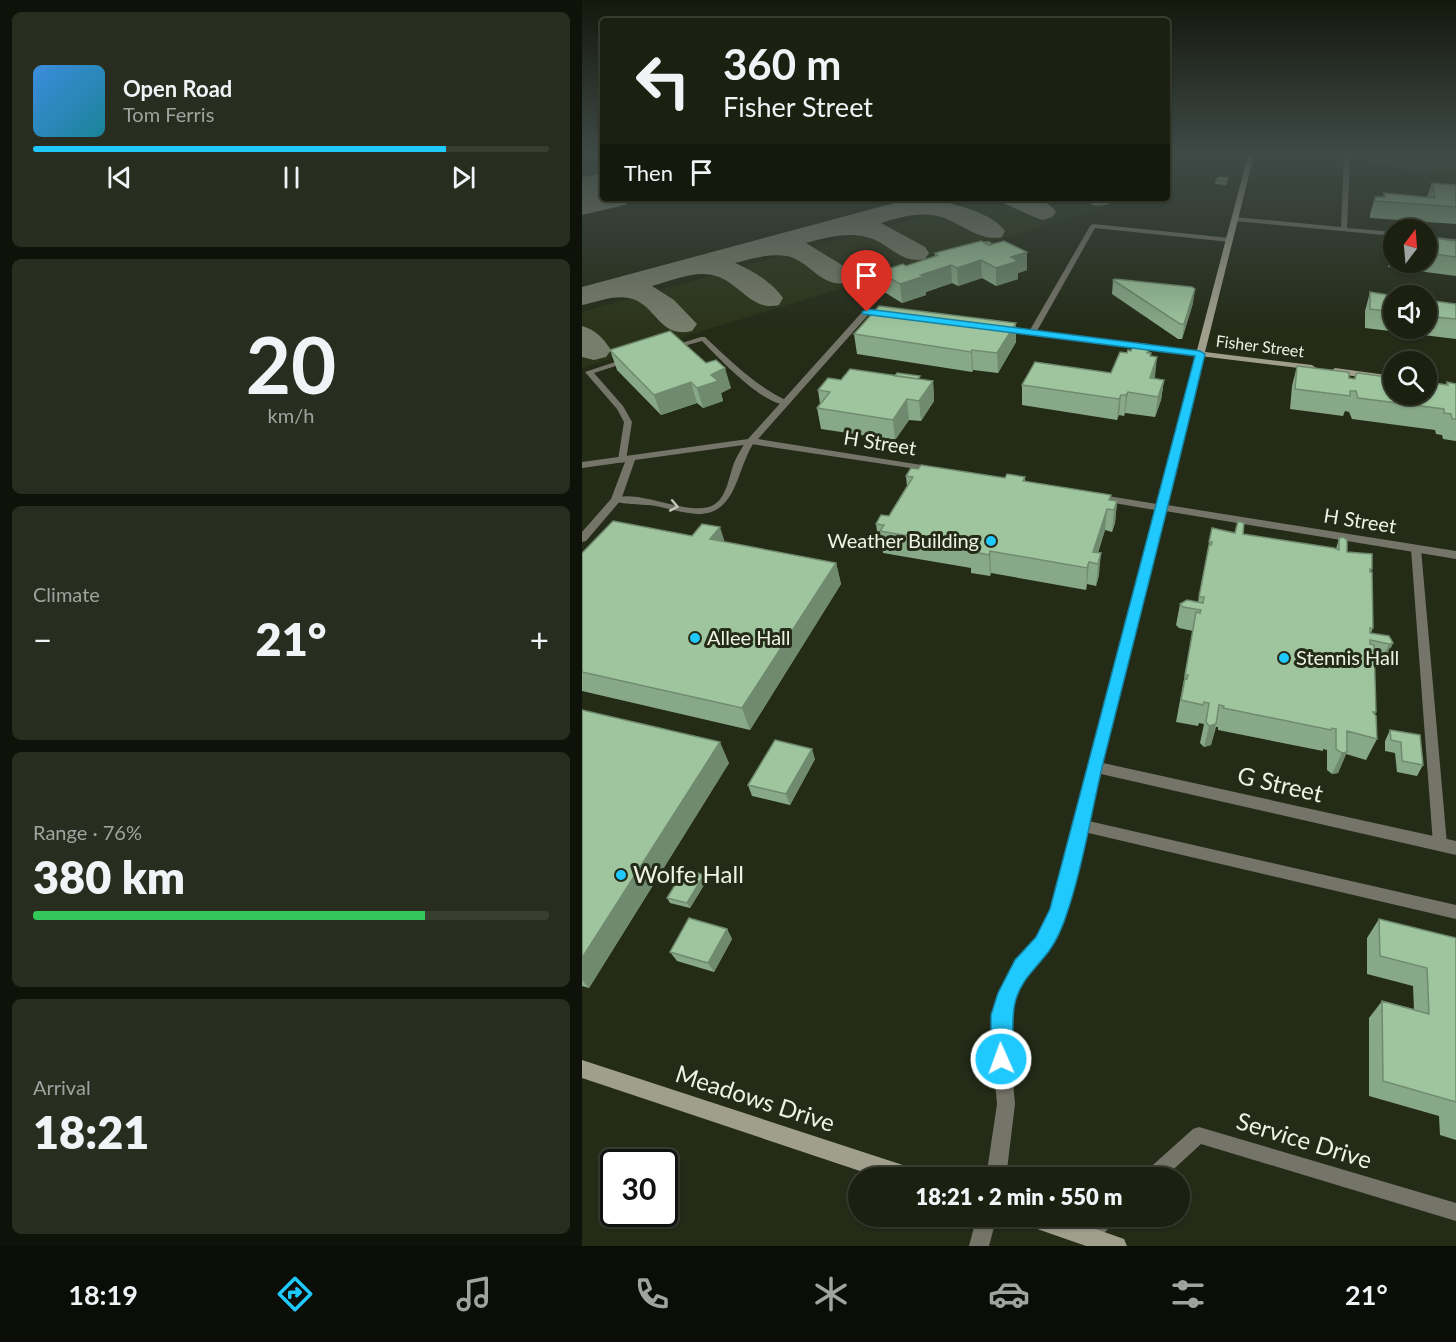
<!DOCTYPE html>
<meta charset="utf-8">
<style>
:root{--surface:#1b2011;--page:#282d1f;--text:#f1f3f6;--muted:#a0a39f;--line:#393e31;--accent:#20c9fd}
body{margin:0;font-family:Lato,sans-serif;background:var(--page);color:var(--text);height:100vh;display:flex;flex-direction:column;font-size:22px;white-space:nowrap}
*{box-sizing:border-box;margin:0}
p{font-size:20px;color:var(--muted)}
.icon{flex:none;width:33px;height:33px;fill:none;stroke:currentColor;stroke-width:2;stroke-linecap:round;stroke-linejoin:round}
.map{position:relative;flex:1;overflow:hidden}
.drawer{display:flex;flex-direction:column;gap:12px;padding:12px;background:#0f1209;width:582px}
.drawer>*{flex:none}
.guide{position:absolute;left:18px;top:18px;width:570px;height:183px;border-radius:6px;box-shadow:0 2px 4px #0004,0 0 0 2px var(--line);background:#1b2011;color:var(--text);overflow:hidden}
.needle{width:39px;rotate:16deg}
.tools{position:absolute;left:801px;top:219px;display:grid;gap:12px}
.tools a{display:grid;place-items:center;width:54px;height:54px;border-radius:50%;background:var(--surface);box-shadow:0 2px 4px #0004,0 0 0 2px var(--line);font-size:30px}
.speed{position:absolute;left:18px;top:1149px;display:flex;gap:12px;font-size:30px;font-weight:700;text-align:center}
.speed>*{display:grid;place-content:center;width:78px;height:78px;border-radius:50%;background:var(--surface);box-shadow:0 2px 4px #0004,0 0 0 2px var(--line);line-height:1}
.speed .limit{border:3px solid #111;border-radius:9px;background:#fff;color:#111}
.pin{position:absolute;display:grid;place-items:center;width:51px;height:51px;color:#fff;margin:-62px -26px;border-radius:50% 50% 50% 0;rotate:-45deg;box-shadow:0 0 6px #0007}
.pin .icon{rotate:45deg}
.me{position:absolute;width:66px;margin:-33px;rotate:358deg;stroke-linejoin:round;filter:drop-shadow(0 0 4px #0008)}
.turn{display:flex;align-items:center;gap:21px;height:126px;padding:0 24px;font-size:27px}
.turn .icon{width:78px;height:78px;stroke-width:2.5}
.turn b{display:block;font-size:42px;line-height:51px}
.then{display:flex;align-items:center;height:57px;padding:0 24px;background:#0003;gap:12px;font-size:22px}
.big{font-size:45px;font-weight:800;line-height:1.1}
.drawer .widget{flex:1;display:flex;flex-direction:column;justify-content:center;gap:9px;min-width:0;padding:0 21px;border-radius:9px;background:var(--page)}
.drawer .dial{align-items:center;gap:0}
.dial b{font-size:78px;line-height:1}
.song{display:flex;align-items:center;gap:18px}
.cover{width:72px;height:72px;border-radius:9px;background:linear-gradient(135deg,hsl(210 70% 55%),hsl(190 70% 35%))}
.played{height:6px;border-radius:3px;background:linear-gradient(90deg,var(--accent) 80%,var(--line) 80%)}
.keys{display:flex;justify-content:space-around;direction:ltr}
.heat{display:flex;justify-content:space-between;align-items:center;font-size:33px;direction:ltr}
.charge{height:9px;border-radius:4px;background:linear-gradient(90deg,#34c759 76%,var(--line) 0)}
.trip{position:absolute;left:266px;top:1167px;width:342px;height:60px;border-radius:30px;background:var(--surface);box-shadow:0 2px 4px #0004,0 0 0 2px var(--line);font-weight:800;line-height:60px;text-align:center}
.dock{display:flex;height:96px;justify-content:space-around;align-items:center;background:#0b0d07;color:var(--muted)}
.dock .icon{width:42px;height:42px}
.dock .current{color:var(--accent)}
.dock b{font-size:27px;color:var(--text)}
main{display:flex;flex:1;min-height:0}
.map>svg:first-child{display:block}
.built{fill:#2b3419}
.green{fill:#3d3017}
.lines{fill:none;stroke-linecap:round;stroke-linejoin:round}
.taxiway{fill:#787e6c;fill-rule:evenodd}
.runway{fill:#787e6c;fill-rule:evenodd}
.lane{fill:#757469;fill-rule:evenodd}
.street{fill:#757469;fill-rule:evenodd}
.secondary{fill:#a09f8d;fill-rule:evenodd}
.wall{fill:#88a987}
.shaded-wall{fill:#6f8a6e}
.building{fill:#9ec59d;stroke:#6f8a6e;stroke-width:1.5}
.oneway{stroke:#c4c7ba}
.route{fill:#20c9fd;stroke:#1583a4;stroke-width:1.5}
.poi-dot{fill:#20c9fd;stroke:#242b17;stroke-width:2}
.labels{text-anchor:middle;stroke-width:6;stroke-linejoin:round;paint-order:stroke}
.far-street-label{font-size:16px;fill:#eef3e5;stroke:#242b17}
.street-label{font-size:20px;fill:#eef3e5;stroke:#242b17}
.poi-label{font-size:20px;fill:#eef3e5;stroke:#242b17;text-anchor:start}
.near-street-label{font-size:24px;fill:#eef3e5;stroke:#242b17}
.near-poi-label{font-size:24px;fill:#eef3e5;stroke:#242b17;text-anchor:start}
</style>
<main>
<section class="drawer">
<div class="widget">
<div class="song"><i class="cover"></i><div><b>Open Road</b><p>Tom Ferris</p></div></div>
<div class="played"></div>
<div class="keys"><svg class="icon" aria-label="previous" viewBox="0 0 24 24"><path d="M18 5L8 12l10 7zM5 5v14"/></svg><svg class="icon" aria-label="pause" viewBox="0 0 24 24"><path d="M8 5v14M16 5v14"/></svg><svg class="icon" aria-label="next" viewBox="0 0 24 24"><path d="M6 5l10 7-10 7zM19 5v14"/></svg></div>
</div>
<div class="widget dial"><b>20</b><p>km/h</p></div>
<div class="widget"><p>Climate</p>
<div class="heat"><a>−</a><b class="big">21°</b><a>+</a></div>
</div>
<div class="widget"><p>Range · 76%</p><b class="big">380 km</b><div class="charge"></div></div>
<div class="widget"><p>Arrival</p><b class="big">18:21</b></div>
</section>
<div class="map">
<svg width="874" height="1246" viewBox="0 0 874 1246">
<rect width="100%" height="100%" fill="#242b17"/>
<path class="built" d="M405 198H553L0 368V312Z"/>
<path class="green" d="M783 155H874V172L793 166 784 162Z"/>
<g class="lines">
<path class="taxiway" d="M331 198H372L368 203C385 208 413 216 423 231L420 237C397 242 380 223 359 217 339 211 318 217 299 223L343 247 347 253 343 259C318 265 306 241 284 237 263 232 244 238 224 243L268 270 273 276 268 282C239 290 229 261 205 256 187 253 169 259 153 263 170 270 191 283 201 298L197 305C168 312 157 280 130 275 111 271 89 281 70 286L92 300 115 324 110 331C76 339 75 304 47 298 31 295 15 302 0 305V287Z
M418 198C436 198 462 194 474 212L470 217 461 220 452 217 421 203Z
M503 198H529L530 199 526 204C516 207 509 207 503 198Z
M0 326C14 330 21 338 29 350L24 357 12 360 0 357Z"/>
<path class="runway" d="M21 173V198H48L43 205 0 215V177Z"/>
<path class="lane" d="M119 337H123C149 361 173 386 206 401V405C181 406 137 358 120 341L91 349 87 347Z
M42 359 49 361 12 373 41 406 50 422 44 460 40 463 36 460 42 422 35 409 3 372Z
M166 439H169L173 441C154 468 156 515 115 514 101 513 88 509 74 506 63 504 37 505 30 500 51 485 111 520 133 504 145 496 147 476 152 463 156 454 160 447 166 439Z
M834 546 839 549 865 844 863 848 858 850 853 848 851 844 829 549Z
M498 819 874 905V919L498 831 493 829 492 825 493 821Z
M617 1127 874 1203V1221L619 1144 582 1178H561L563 1172 611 1129Z
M512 1216H535C530 1228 515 1240 504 1245L498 1242 495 1236 498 1230Z"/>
<path class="street" d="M762 155H768L765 228 812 232V236L653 221 650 219 653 217 759 227Z
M511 224 648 238 651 240 648 242 513 228 455 331 621 352 622 354 585 505 874 551V559L583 511 521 763 874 841V855L519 774 485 911 467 950 446 973 434 996 428 1015 427 1040 433 1104 424 1178H404L415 1104 409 1040 410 1015 420 987 434 961 455 938 469 910 573 510 514 500 509 497 514 494 575 504 613 356 415 331 414 329 418 327 448 330 508 226Z
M844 236 874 239V243L844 240Z
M282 310 305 312 309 314 305 316 287 314 176 439 352 467 355 468V472L169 444 53 460 39 500 4 541 0 542V532L29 499 43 462 0 468V462L166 439Z
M395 1216H415L407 1246H387Z"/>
<path class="secondary" d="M666 155H672L623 352 730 365 734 368 733 370 618 356 614 354Z
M753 368 812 376V382L750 373 749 371Z
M0 1060 330 1168 337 1171 340 1178H299L0 1078Z
M435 1216H477L542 1239 545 1246H504L438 1223Z"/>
</g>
<path class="wall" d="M646 178 644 185 633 184 634 180Z
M850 183 874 185V224L788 218V214L793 197H801L802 193 845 197Z
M847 237 866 240 874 241V276L806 267V256L811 239 812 262H844V238H846Z
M445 252V270L436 273V279L414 286 400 278 376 286 370 283 344 292V295L320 303 299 290 297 272 324 266 353 257V253Z
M531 280 611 303 600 339H596L530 294Z
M788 292 812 296V328H844V300L874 304V339L783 328V311Z
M434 323V342L416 373 391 370 390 372 275 354 272 334Z
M568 345 567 353 568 356 573 377 572 378 582 380 579 400 573 417 543 413 542 416 537 415 535 420 440 405V385L529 373 545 353 549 351Z
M28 350 149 388 139 393 141 401 121 408 115 403 79 415 35 370Z
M715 366 772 379 774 374 864 385 865 382 874 384V441L861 439 860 435 854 434 853 430 770 419 767 412 763 411 761 416 708 409 710 386Z
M339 379 351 381 352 401 339 421 327 420 313 440 239 429 235 408 238 404 236 390 259 380Z
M324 476 423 478 443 477V482L535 501 533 523 530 532 523 530 516 553 517 575 514 586 505 584 504 590 409 573 408 576 389 573V568L301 553 300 546 297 545 294 524 307 516 325 486Z
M630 528 653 533 754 549 757 538 765 552 790 569 789 572 791 628 789 633 811 643 801 664 797 666 792 665 794 712 793 714 795 739 784 760 764 754 756 773 750 774 745 770V750L741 749V751L636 730V727H634L629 745 622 747 618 743 622 724 617 723 616 726 594 722 611 631 597 628 594 625 598 604 616 602Z
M143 542 254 563 259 584 168 730 0 691V553Z
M0 710 147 763 7 988 0 986Z
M808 730 841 765 835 776 815 772 813 753 803 751V741Z
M233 759 208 805 170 796 166 785Z
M122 875 125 880 108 908 88 903 85 898Z
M797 919 874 938V1140L858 1135 857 1116 787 1096V1018L800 1001 832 1009 831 986 785 974V938Z
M145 929 150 939 132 972 95 961 88 952Z"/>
<path class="shaded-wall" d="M445 252V270L436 273V279L414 286V268L429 257Z
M399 260 400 278 376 286 375 268Z
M369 265 370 283 344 292V295L320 303 318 284 339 275Z
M613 289 611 303 600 339 602 324Z
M434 323V342L416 373 415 353Z
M390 350 391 370 390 372 389 352Z
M575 357 573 377 566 395 568 378Z
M143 368 149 388 139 393 141 401 121 408 115 388 129 375Z
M582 380 579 400 573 417 576 397Z
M351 381 352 401 339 421 337 401Z
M109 382 115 403 79 415 72 395Z
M546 392 543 413 542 416 544 395Z
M539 395 537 415 535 420 537 399Z
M325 399 327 420 313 440 311 420Z
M535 501 533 523 530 532 532 510Z
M525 509 523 530 512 563 511 552Z
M138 527 145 549 128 539Z
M408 551 409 573 408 576 407 555Z
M519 553 517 575 514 586 516 564Z
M507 562 505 584 504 590 505 568Z
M254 563 259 584 168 730 160 708Z
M811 643 801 664 797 666 807 644Z
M634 724 629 745 622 747 627 726Z
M138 742 147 763 7 988 0 980V958Z
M230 749 233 759 208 805 204 794Z
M765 752 756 773 750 774 760 753Z
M122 875 125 880 108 908 105 903Z
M145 929 150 939 132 972 126 963Z"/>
<path class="building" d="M636 177 646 178 645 181 634 180Z
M850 183 874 185V207L793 201V197H803L802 193 853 198Z
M847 237 866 240 874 241V257L844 253V238L847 239Z
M399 241 407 245 422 241 445 252 429 257 436 261 414 268 399 260 375 268 369 265 339 275 343 276 318 284 297 272 321 264 324 266 354 256 356 255 353 253Z
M401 242H408L409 245H407Z
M533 279 610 287 613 289 602 324H598L531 280Z
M788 292 812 296V312L788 309Z
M844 300 874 304V319L844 316Z
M297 306 434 323 415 353 390 350 389 352 272 334Z
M88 331 124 363 134 360 143 368 129 375 136 381 115 388 109 382 72 395 28 350Z
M552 343 568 345 565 353H569L568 356 575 357 568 378 582 380 576 397 546 392 544 395H539L537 399 440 385 453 362 529 373 538 352 545 353 546 350 549 351Z
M715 366 765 372 767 373V378L773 379 774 374 776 373 812 378V394H844V382L866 385 865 382 874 384V419H870L869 414 862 413V409L776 398 774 391H768V396L713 389Z
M268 369 351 381 337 401 325 399 311 420 235 408 248 392 236 390 246 378 259 380Z
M315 373 338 376 336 379 313 376Z
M339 465 423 478 425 474 443 477 441 481 529 495 527 500 535 501 532 510 525 509 511 552 519 553 516 564 507 562 505 568 408 551 407 555 388 551 390 547 298 531 302 525 294 524 299 515 307 516 331 477 324 476 329 468 336 469Z
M31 521 110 536 120 524 138 527 128 539 254 563 160 708 0 672V553Z
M656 521 662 523 661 534 752 548 757 550V538L761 537 765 540V552L790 554V569H788V572H790L791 628H788V633L807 636 811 643 807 644 788 640V644L792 645 794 712H791L794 716 795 739 765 731V752L760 753 754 749V729L750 728 749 730 641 708 642 706 637 705 634 724 627 726 624 722 627 703 622 702 621 705 599 700 603 678 605 679 606 675H603L614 612 618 613 619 610 601 607 598 604 605 600 621 603 622 597H617L627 545H629L630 542H627L630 528 653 533Z
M0 710 138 742 0 958Z
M808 730 838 735 841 765 820 761 819 742 809 740Z
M193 740 230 749 204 794 166 785Z
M103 869 122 875 105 903 85 898Z
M107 918 145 929 126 963 88 952Z
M797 919 874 938V1102L801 1081 800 1001 847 1014 845 968 798 956Z"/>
<defs><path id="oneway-chevron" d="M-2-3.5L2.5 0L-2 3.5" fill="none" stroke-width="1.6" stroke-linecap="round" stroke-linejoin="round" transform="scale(1.5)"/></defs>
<use class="oneway" href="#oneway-chevron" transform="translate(92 506) rotate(11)"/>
<linearGradient id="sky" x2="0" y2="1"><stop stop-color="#14180d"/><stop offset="0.47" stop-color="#3f4a47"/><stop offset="1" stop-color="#3f4a47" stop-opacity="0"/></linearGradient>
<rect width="874" height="329" fill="url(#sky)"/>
<path class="route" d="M285 309 618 351 623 354C591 488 557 621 523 755 510 806 503 860 486 910 482 923 475 940 467 951 455 967 440 979 434 999 427 1021 435 1045 427 1066L419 1069 412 1066 409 1059V1015L416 993 433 960 454 937 468 909 613 356 281 314 280 312Z"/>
<g class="poi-dot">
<circle cx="409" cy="541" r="6"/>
<circle cx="113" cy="638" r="6"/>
<circle cx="702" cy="658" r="6"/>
<circle cx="39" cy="875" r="6"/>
</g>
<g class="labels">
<g class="far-street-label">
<text transform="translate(678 346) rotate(7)" y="6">Fisher Street</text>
</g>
<g class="street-label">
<text transform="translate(298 443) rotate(9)" y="7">H Street</text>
<text transform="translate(778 521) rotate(9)" y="7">H Street</text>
</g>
<g class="poi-label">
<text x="397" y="548" text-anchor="end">Weather Building</text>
<text x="125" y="645">Allee Hall</text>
<text x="714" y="665">Stennis Hall</text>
</g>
<g class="near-street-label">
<text transform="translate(698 785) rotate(13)" y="8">G Street</text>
<text transform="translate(173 1099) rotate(18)" y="8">Meadows Drive</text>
<text transform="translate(722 1141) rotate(17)" y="8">Service Drive</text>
</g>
<g class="near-poi-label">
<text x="51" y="883">Wolfe Hall</text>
</g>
</g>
</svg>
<div class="tools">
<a><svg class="needle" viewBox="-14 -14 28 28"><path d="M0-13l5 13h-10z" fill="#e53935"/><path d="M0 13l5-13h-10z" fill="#a0a39f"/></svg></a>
<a><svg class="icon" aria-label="sound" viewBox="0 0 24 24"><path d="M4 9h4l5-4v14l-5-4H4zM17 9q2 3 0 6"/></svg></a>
<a><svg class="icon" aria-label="search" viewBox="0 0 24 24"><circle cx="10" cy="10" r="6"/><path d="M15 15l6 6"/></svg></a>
</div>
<div class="speed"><div class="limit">30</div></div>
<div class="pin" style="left:285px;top:312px;background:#d93025"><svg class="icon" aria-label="arrive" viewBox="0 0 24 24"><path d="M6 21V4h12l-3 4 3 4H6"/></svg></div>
<svg class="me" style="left:419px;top:1059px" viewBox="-20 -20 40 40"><circle r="17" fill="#20c9fd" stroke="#fff" stroke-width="3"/><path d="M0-11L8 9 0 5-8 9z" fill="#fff"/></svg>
<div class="trip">18:21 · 2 min · 550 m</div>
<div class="guide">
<div class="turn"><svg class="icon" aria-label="left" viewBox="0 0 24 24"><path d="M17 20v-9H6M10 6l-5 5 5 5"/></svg><div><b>360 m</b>Fisher Street</div></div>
<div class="then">Then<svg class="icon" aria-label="arrive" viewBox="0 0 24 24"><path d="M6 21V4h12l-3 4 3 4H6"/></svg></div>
</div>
</div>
</main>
<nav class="dock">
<b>18:19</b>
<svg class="icon current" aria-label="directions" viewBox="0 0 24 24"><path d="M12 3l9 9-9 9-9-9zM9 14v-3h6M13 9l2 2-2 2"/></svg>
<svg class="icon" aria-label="music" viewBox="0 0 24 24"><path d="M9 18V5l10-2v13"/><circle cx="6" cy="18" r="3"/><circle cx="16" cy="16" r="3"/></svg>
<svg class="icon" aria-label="phone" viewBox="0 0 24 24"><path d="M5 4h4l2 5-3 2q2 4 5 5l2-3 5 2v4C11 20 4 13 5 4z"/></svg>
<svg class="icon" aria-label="climate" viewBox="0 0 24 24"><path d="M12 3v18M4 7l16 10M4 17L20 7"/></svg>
<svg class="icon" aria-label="car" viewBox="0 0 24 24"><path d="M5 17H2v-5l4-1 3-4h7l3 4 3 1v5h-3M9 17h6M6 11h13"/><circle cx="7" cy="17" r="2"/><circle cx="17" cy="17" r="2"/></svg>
<svg class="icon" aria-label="filters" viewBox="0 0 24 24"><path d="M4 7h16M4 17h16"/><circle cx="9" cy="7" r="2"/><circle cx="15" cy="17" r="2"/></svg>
<b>21°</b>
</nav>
